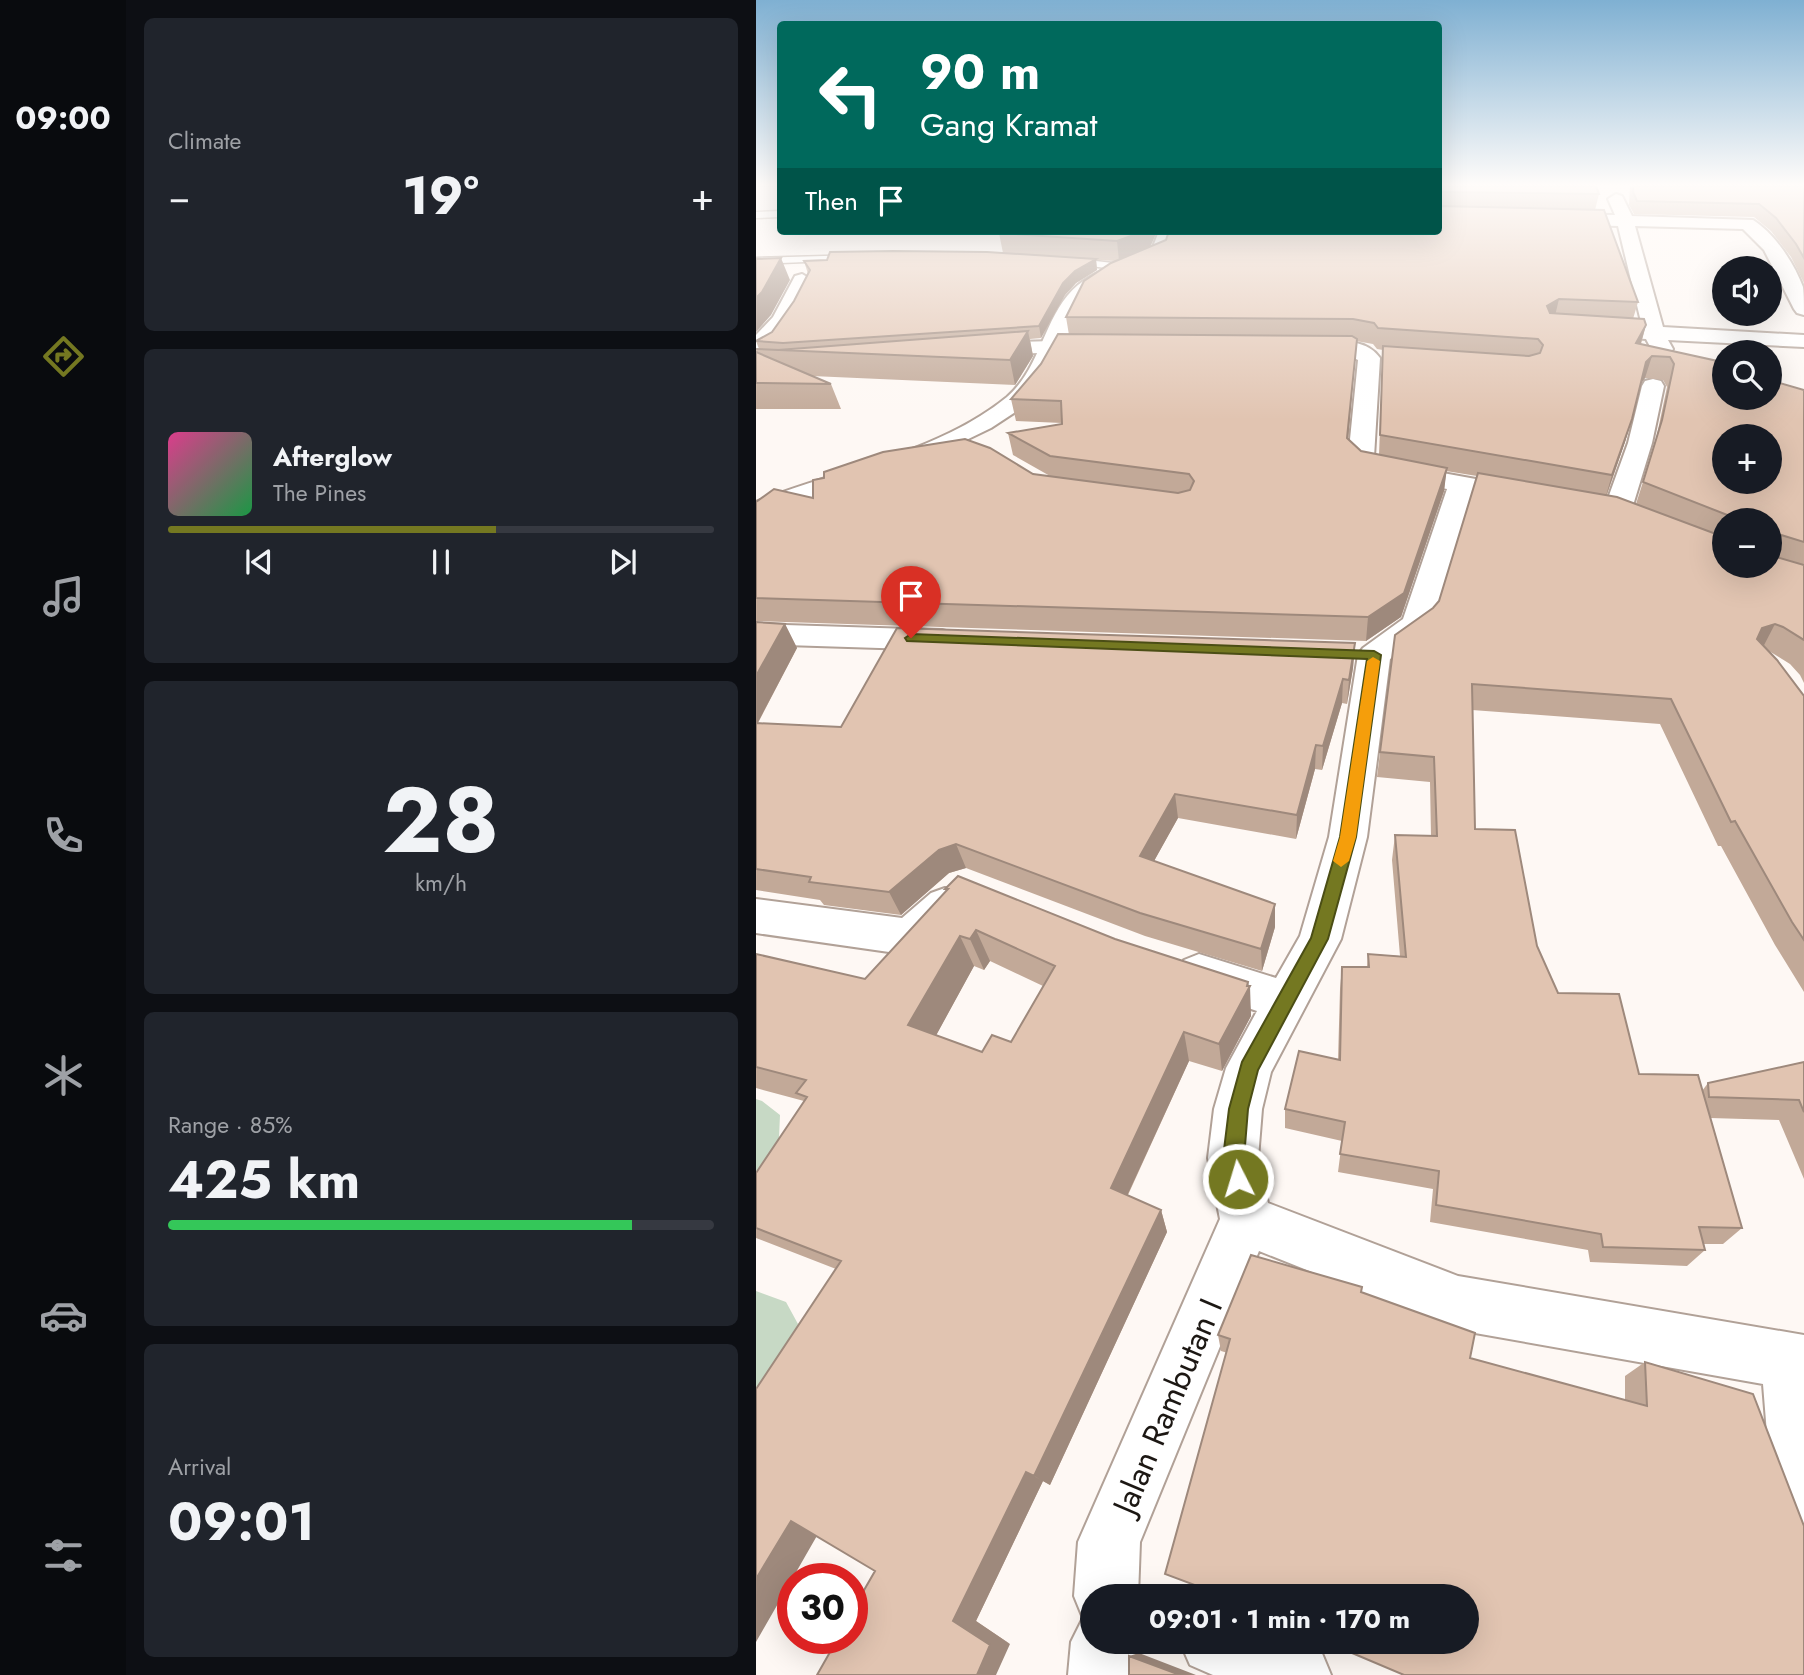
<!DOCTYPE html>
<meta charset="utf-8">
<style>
:root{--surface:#171b24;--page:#20242c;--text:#f1f3f6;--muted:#9ea1a6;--line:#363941;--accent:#747821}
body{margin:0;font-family:Jost,sans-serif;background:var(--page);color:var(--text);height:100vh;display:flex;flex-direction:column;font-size:26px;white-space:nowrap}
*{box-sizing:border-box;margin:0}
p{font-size:23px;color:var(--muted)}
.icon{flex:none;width:38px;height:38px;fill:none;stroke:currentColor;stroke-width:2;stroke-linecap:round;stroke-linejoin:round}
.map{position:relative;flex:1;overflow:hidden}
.sheet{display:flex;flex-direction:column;gap:18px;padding:18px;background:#0d0f14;width:630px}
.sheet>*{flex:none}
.banner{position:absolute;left:21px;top:21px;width:665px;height:214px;border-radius:7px;box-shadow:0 7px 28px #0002;background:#00695c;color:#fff;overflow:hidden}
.tools{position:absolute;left:956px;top:256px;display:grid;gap:14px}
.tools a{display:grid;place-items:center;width:70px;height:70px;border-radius:50%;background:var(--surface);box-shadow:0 7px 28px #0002;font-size:35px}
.speed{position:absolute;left:21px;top:1563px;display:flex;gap:14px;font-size:35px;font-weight:700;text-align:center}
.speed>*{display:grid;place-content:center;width:91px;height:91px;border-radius:50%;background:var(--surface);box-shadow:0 7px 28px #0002;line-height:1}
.speed .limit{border:10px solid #d22;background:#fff;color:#111}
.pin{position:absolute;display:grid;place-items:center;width:60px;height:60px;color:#fff;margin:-72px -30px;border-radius:50% 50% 50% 0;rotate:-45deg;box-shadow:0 0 7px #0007}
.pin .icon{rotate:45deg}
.me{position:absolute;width:77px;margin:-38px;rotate:355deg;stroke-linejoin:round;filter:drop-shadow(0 0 5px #0008)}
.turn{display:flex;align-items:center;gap:24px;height:147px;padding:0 28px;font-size:32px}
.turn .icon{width:91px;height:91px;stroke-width:2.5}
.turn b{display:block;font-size:49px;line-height:60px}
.then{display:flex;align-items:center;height:66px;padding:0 28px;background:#0003;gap:14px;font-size:26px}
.big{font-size:52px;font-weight:700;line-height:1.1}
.sheet .widget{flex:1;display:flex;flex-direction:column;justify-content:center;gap:10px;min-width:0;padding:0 24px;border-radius:10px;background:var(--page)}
.sheet .dial{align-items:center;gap:0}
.dial b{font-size:91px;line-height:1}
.song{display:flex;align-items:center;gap:21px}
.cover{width:84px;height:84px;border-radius:10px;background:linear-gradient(135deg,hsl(330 70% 55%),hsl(140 70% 35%))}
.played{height:7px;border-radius:4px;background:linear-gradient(90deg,var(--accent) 60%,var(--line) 60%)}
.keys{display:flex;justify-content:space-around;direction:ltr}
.heat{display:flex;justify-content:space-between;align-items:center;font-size:38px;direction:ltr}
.charge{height:10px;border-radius:5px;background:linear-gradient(90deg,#34c759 85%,var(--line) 0)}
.trip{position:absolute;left:324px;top:1584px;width:399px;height:70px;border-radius:35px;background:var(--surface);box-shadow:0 7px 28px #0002;font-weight:700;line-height:70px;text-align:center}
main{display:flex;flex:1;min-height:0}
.dock{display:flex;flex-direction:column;width:126px;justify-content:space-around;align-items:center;background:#090b0e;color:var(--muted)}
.dock .icon{width:49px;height:49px}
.dock .current{color:var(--accent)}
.dock b{font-size:32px;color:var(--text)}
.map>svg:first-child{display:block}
.green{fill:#c7d9c5}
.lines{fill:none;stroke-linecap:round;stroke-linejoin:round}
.lane-casing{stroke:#b1a197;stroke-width:3}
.street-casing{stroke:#b1a197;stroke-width:4}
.secondary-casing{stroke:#b1a197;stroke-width:4}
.lane{fill:#fff;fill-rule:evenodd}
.street{fill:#fff;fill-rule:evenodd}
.secondary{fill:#fff;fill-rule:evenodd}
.wall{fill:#c2a998;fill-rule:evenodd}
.shaded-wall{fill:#9e897c}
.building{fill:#e1c4b1;stroke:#9e897c;stroke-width:2;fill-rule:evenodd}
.route{fill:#747821;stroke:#4b4e15;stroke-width:2}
.slow{fill:#f59e0b}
.labels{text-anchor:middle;stroke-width:7;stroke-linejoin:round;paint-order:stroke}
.near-street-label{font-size:33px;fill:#1c1713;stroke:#fff}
</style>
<main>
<nav class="dock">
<b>09:00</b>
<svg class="icon current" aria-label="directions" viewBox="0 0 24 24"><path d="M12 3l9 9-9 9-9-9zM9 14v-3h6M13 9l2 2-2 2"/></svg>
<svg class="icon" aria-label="music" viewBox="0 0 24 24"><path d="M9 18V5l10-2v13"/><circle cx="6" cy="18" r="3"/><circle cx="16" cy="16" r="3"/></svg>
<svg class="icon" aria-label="phone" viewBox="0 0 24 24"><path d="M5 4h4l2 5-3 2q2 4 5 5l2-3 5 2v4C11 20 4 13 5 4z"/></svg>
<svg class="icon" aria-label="climate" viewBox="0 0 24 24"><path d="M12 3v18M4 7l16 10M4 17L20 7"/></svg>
<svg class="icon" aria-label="car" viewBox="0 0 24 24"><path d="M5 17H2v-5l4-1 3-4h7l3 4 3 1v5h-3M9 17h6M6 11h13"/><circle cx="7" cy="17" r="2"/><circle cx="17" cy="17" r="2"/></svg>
<svg class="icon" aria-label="filters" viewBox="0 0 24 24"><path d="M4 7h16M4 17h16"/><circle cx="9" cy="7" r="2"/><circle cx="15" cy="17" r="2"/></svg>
</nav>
<section class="sheet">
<div class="widget"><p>Climate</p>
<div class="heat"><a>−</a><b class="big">19°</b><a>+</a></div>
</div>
<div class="widget">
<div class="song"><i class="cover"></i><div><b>Afterglow</b><p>The Pines</p></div></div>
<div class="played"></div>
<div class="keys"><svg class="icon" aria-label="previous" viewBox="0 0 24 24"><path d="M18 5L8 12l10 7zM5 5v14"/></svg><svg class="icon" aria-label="pause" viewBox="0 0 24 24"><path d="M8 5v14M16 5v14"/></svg><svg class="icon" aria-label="next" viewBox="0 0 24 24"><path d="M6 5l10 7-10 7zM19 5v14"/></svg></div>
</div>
<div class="widget dial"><b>28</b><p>km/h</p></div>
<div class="widget"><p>Range · 85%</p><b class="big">425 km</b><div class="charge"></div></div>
<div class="widget"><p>Arrival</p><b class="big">09:01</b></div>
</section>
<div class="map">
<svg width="1048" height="1675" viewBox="0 0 1048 1675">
<rect width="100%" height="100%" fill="#fef8f4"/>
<path class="green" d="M0 1099 6 1101 24 1115 23 1138 0 1179Z
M0 1291 30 1302 42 1324 34 1359 0 1410Z"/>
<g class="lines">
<g class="lane-casing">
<path id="lane" d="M24 211V217L0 218V212Z
M104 255 105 257 100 260 0 264V258Z
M314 258 374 265 379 268 374 271 310 263 309 261Z"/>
</g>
<g class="street-casing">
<path id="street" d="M860 194 866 196 876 216 997 220C1019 234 1038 263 1047 287 1048 295 1048 306 1048 315L1041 313 1038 309 1008 250 987 229 879 226 907 327 1048 335V347L912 340 917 349 914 354H898L890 339 829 335 826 331 829 327 836 325 886 326 862 226 800 224 791 219 800 214 859 215 852 199Z
M46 274 56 280C45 303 27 347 0 353V335L17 317 39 276Z
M337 340 345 341 348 346 345 351 222 355 214 354 211 349 214 344 222 343Z
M548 342C573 342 608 335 624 358L618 457 621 461 769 488 778 490 782 496 778 502 769 504 716 494 677 624 672 631 634 659 611 837 585 939 515 1072 506 1109 502 1158 512 1203 702 1276 1048 1335V1539L1026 1530 1017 1508 1007 1384 702 1330 503 1251 384 1542 382 1596H336V1642H381L380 1675H312L315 1642 327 1618 318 1596 322 1542 464 1219 452 1158 458 1109 470 1068 501 1011 428 986 421 973 428 960 443 954 520 978 544 936 573 837 602 655 607 648 647 619 691 489 604 472 592 459 602 360 592 355 540 353 537 348 540 343Z
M897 379 905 381 908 386 896 443 875 512 871 518 861 520 851 518 847 512 872 443 886 386 889 381Z
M0 624 186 630 197 633 202 640 197 647 186 650 0 644Z
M189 888 203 893 209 905C199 926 176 947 154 955L0 933V899L146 918 175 893Z
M424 1642H542L565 1651 575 1675H457L434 1665Z"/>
</g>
<g class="secondary-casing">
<path id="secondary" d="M403 231H421L409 259 356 281 329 300 298 365 282 391 264 409 235 428 173 458 0 520V502C82 469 181 454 251 397 286 367 288 313 322 285 343 268 371 263 395 252Z"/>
</g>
<use href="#lane" class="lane"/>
<use href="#street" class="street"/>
<use href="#secondary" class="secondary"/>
</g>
<path class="wall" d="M0 186H24V187H0Z
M682 186 843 194 839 210 882 302 877 319 890 325 885 344 966 362 965 365 1048 390V683L1044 675 1034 664 1013 651 1048 696V992L1019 945 965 846H962L904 724 716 710 719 829 781 946 802 993 883 1074 946 1091 952 1083 1048 1062V1179L1023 1120 954 1118 986 1228 967 1244H948L949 1250 931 1266 834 1262 832 1250 674 1222 677 1189 582 1172 586 1141 529 1128V1109L582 1060 584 989 586 967H611L612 954 644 956 636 860 639 835 675 836 674 782 621 777 639 635 677 608 683 601 721 476 690 471 688 491 645 617 610 641 0 621V502L57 498 277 474 294 476 257 455 252 433 306 424V423L260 421 255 399 313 335 310 317 359 261 340 260 341 270 320 283 309 295 285 338 274 339 277 356 259 385 56 376 75 384 85 409H0V349H3L0 341 16 332 38 301 52 274 48 261 247 253 243 233 278 231H401L394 246ZM600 341 617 344 621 349 627 350 623 455 605 451 592 439ZM889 378 907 380 911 387 899 444 880 504 851 495 869 442 885 383ZM968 520H1013V565H968Z
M874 186H1048V283L1035 257 1015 231 998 217 878 214 873 205Z
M0 622 29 624 41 648 2 723 85 727 599 643 597 668 591 704 586 703 566 770 559 769 540 839 422 818 398 861 519 904V927L506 971 389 936 210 868 193 873 145 915 68 905 64 900 0 890Z
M189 889 359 939 492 982 495 1016 466 1071 433 1061 372 1195 405 1210 411 1232 294 1485 287 1481 220 1621 254 1644 119 1571 80 1269 0 1238V1173L48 1101 0 1088V954L109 979 190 891ZM234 961 287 986 255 1042 226 1052 180 1035 218 966 228 970Z
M605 1292 714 1358 869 1400V1376L889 1362 1048 1526 465 1351 462 1335Z"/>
<path class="shaded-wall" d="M389 231H401L393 250 363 261 361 241Z
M25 258 34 280 15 315 0 332V298Z
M340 259 341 270 320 283 309 295 285 338 283 326 307 283 319 271Z
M803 299 798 320 791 306Z
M890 325 884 346 880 343Z
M272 331 277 356 259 385 254 360Z
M601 339 599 360 590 461 591 438Z
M896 356 889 378 884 385 890 362Z
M876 419 869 442 849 499 856 475Z
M691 468 688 491 645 617 610 641 612 617Z
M1025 535 1013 560V556L1022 538Z
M29 624 41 648 0 726V676Z
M1019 624 1006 649 994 653 1006 628Z
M599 643 597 668 591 704 593 680Z
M587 679 586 703 566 770 567 746Z
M560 745 559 769 540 839 541 815Z
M419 794 422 818 388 879 384 856Z
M200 844 210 868 193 873 145 915 133 892 183 850Z
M519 904V927L506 971 505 949Z
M220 930 234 961 228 970 214 939Z
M204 936 218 966 170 1054 152 1025Z
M492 982 493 989 494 986 495 1016 466 1071 463 1044Z
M428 1032 433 1061 364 1211 355 1188Z
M405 1210 411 1232 294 1485 278 1476Z
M270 1472 287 1481 220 1621 254 1644 240 1675H221L197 1621Z
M35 1521 66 1527 0 1642V1579Z
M383 1653 440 1675H424L373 1656Z"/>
<path class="building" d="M682 186H840L843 194 684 192 682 193Z
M877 186H1048V258L1040 244 1020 218 1003 204 881 201 877 192Z
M682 206 848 210 882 302 803 299 791 306 794 313 888 319 890 325 880 343 966 362 964 365 968 366V397H1013V380L1048 390V542L1025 535 1022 538H1013V520H979V518L887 482 906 420 918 364 914 357 896 356 890 362 876 419 856 475 624 435 627 346 773 356 784 353 787 345 782 339 622 328 618 323 597 319 310 317 328 281 355 263 410 240 413 231H682ZM968 436H1013V481H968Z
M278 231H389L361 241 243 233Z
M137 251 231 252 340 259 319 271 307 283 283 326 27 343 0 341 16 332 38 301 54 270 48 261 71 260 74 252Z
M25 258 6 292 0 298V259Z
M272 331 254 360 0 349 22 350Z
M302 334 596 336 601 339 591 438 605 451 691 468 648 593 612 617 0 598V502L18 489 57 498V480L68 478V472L127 452 209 439 234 448 277 474 422 493 434 490 438 481 433 474 294 456 252 433 306 424 305 401 255 399 285 364Z
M0 352 75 384 0 383Z
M722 473 861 497 968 537V565H1013V555L1048 565V640L1027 627 1019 624 1006 628 1001 639 1021 660 1048 696V940L1036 922 979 821 975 822 915 699 716 684 719 829 759 830 781 946 802 993 863 994 883 1074 942 1075 986 1228 943 1227 949 1250 847 1247 845 1234 680 1205 683 1171 584 1154 589 1122 529 1109 543 1051 584 1060 586 967H613L612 954 650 957 639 835 681 836 678 757 624 752 639 635 677 608 683 601Z
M0 622 29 624 0 676Z
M141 628 599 643 593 680 587 679 567 746 560 745 541 815 419 794 384 856 519 904 505 949 384 913 200 844 183 850 133 892 53 882 55 877 0 869V723L85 727Z
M202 876 359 939 492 982 491 986H494L463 1044 428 1032 355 1188 405 1210 278 1476 270 1472 197 1621 234 1645 221 1675H61L82 1638H96V1611L119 1571 35 1521 0 1579V1389L85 1261 0 1228V1173L51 1097 40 1093 50 1080 0 1067V954L109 979 192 889H189ZM220 930 299 966 255 1042 236 1035 226 1052 152 1025 204 936 214 939Z
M1048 1062V1112L1043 1100 953 1097 952 1083Z
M495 1255 606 1287 605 1292 719 1333 714 1358 891 1406 889 1362 997 1394 1048 1526V1675H648L570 1642H710V1596H468L409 1574 474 1339 462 1335Z
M373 1656 424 1675H373Z"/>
<linearGradient id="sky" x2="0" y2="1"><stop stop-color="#7fb0d2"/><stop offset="0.44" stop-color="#fffcfa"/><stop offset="1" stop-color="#fffcfa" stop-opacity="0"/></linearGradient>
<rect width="1048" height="420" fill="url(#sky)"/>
<path class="route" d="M155 634 618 651 625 655 600 837 572 939 502 1070 492 1109 488 1158 492 1179 489 1186 482 1189 474 1186 467 1158 473 1109 486 1062 555 938 584 837 611 659 151 641 149 638Z"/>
<path class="slow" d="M617 657 624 661 600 837 593 861 585 867 577 861 584 837 611 661Z"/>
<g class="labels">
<g class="near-street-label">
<text transform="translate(411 1406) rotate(-67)" y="12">Jalan Rambutan I</text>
</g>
</g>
</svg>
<div class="tools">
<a><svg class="icon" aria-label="sound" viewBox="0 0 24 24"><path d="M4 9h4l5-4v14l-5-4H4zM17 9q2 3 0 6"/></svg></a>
<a><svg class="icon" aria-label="search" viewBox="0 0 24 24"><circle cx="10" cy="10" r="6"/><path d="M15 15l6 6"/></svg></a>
<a>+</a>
<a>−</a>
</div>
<div class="speed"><div class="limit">30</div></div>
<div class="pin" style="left:155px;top:638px;background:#d93025"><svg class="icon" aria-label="arrive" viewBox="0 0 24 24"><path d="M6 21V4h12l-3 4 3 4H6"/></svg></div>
<svg class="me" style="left:482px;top:1179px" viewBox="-20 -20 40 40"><circle r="17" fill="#747821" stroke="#fff" stroke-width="3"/><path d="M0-11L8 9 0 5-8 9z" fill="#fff"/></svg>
<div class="trip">09:01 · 1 min · 170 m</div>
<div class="banner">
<div class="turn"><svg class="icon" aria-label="left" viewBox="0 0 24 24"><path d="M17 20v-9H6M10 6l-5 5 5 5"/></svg><div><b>90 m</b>Gang Kramat</div></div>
<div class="then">Then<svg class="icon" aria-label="arrive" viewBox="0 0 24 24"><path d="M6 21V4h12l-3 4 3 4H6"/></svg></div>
</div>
</div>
</main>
